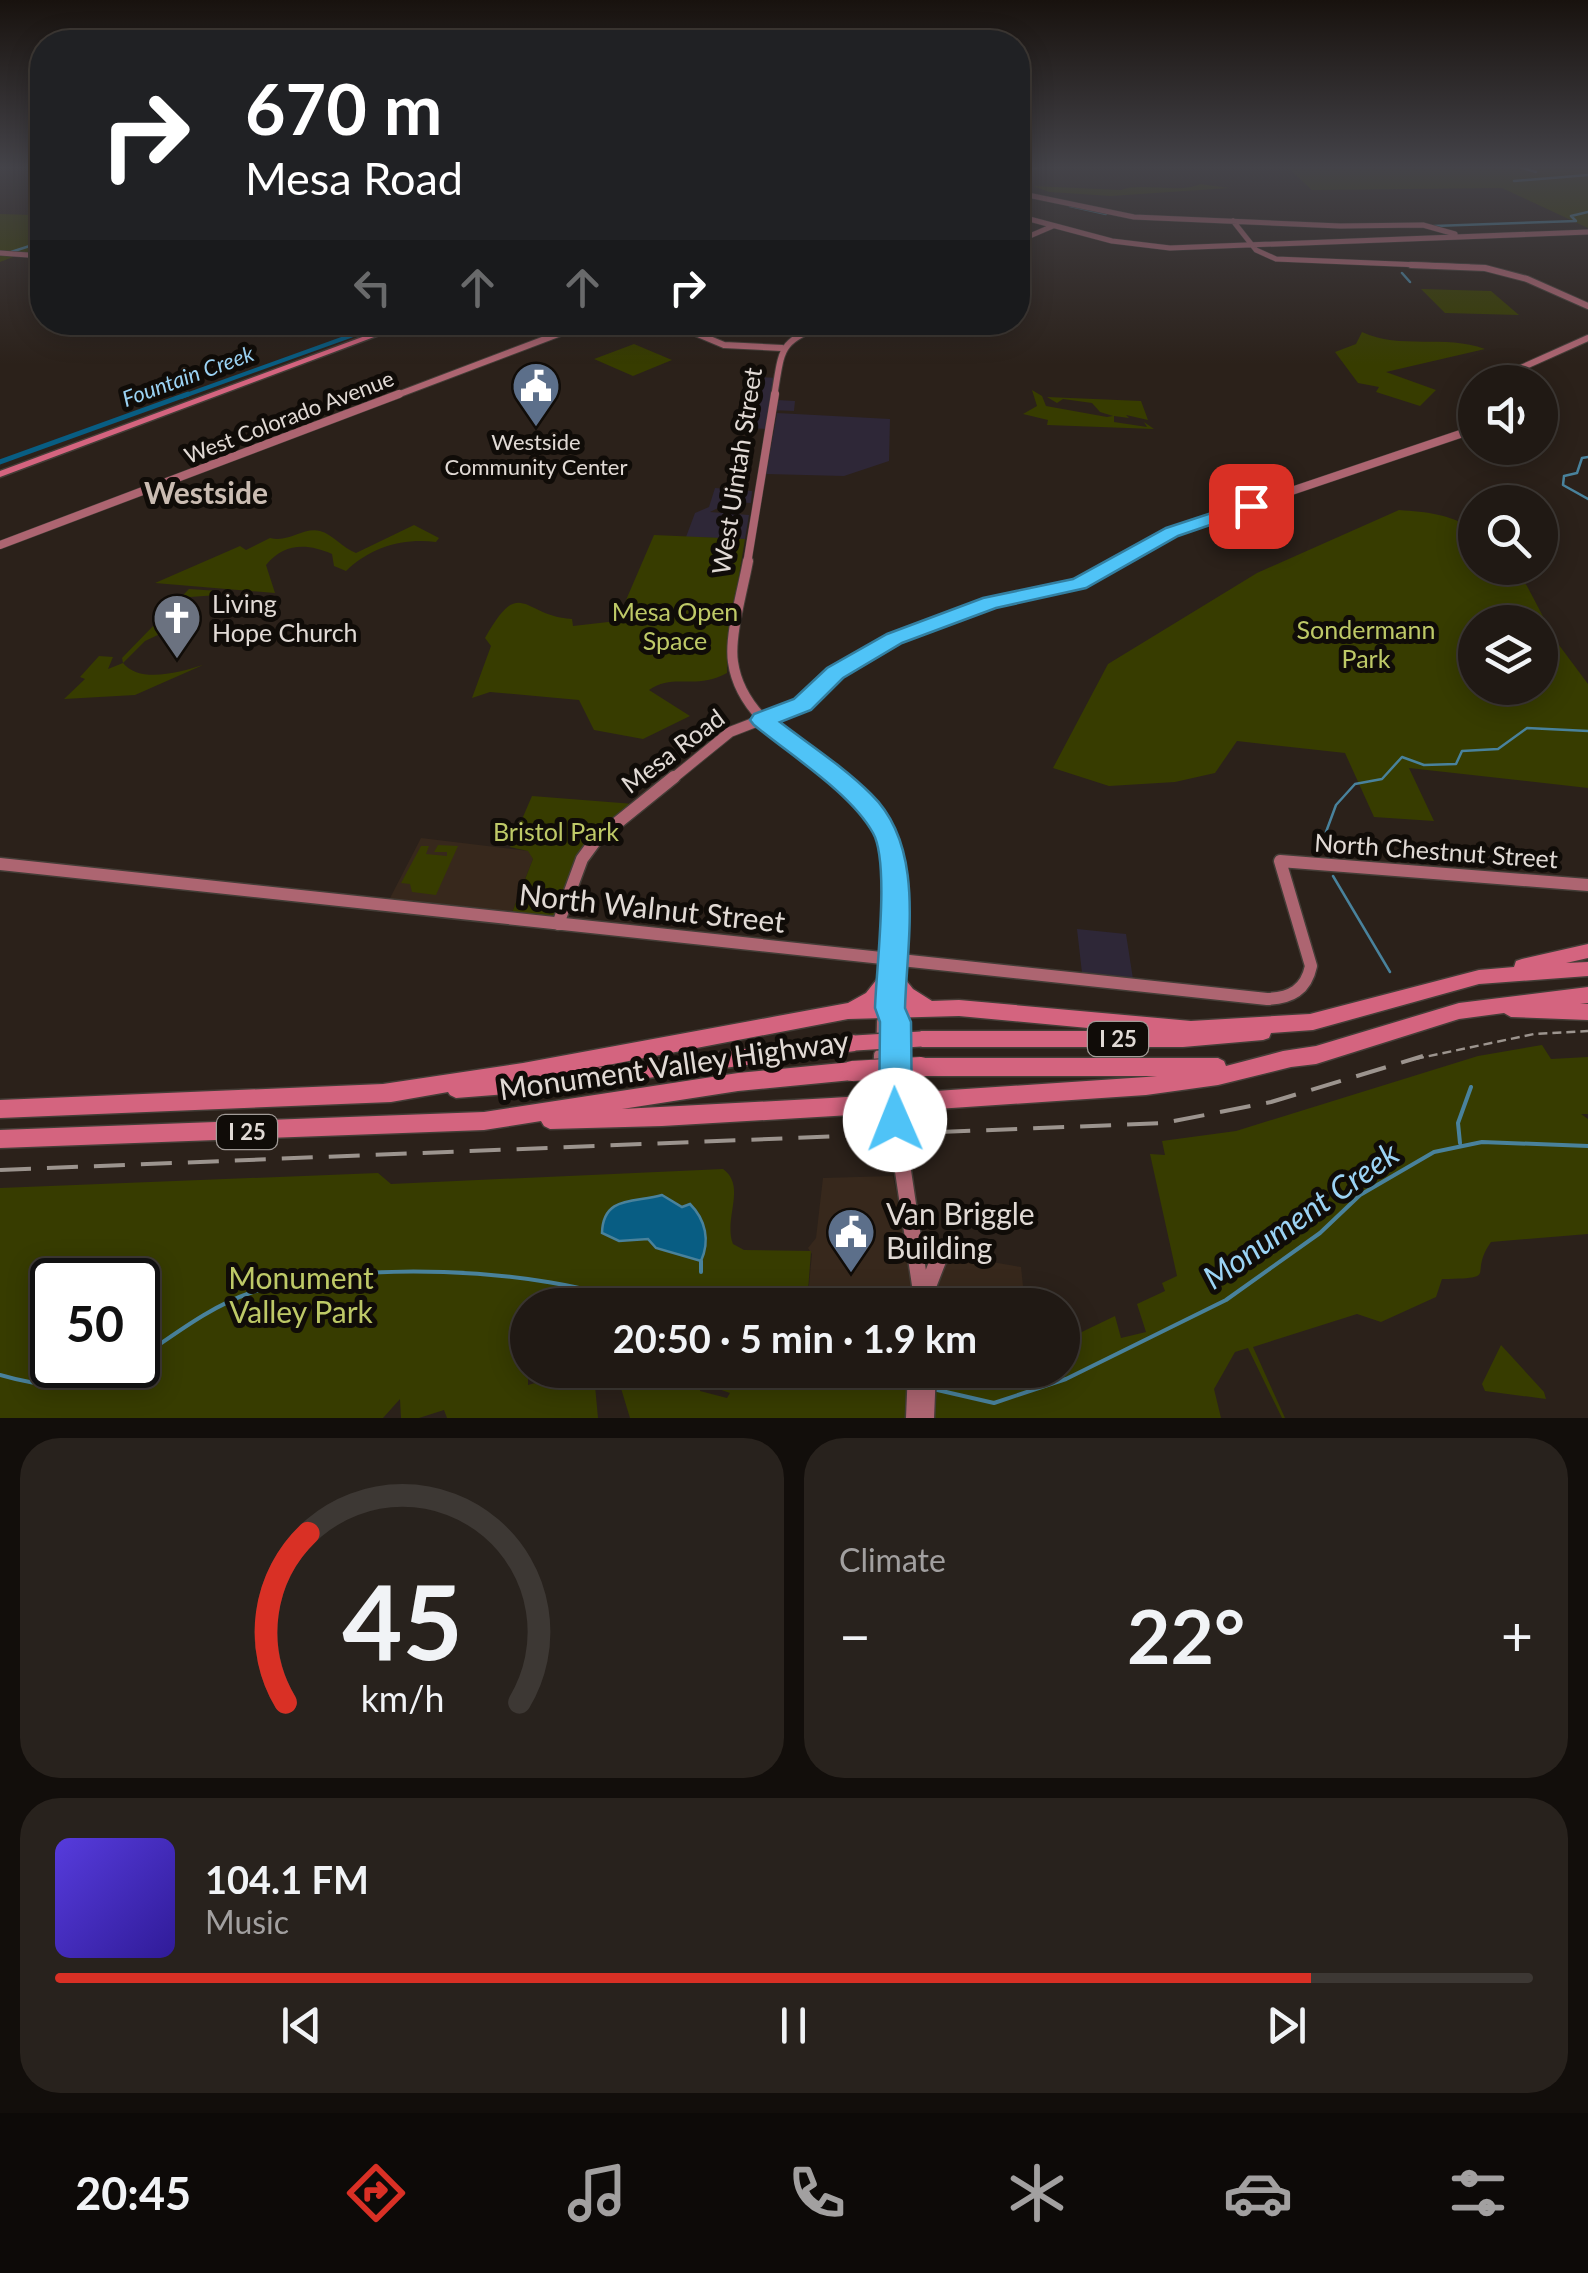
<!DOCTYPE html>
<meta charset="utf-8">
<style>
:root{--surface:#201914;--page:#28221d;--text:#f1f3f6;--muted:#a2a0a0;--line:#3d3834;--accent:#d93025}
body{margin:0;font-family:Lato,sans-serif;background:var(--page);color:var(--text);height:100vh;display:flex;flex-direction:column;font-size:38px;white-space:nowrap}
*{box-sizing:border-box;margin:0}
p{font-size:32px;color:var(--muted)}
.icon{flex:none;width:55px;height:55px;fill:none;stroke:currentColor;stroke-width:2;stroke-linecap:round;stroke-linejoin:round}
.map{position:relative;height:1418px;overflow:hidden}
.side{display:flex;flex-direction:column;gap:20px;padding:20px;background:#120e0b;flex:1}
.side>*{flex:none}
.banner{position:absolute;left:30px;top:30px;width:1000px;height:305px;border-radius:40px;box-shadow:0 5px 25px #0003,0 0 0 2px var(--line);background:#202124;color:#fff;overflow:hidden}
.buttons{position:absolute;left:1458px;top:365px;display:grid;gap:20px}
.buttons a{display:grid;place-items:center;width:100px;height:100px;border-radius:50%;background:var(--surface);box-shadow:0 5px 25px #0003,0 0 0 2px var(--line);font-size:50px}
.speed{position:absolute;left:30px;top:1258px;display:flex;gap:20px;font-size:50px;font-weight:700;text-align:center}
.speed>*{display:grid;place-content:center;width:130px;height:130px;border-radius:50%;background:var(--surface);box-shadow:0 5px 25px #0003,0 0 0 2px var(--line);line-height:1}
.speed .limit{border:5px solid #111;border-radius:15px;background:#fff;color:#111}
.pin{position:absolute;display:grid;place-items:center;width:85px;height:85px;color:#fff;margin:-42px;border-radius:20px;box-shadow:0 5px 15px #0006}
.me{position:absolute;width:110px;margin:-55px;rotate:359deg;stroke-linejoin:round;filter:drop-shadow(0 0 8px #0008)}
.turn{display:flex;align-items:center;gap:35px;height:210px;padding:0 50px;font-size:45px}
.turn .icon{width:130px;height:130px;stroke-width:2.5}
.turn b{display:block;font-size:70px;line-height:85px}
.lanes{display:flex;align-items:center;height:95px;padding:0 50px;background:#0003;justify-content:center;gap:50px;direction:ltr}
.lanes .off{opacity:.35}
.big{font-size:75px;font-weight:700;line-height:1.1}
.side .widget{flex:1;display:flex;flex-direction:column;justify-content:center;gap:15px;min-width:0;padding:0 35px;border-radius:40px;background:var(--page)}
.side .dial{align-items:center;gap:0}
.dial svg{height:260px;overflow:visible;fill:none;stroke:var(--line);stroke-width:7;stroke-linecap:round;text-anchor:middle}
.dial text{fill:var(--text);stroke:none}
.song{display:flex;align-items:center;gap:30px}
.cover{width:120px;height:120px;border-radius:15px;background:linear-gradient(135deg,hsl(250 70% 55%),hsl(250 70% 35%))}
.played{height:10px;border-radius:5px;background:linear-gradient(90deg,var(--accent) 85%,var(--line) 85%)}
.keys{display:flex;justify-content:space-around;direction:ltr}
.heat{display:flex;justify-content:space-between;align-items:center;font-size:55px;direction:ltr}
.side .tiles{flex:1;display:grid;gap:20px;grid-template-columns:1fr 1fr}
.widget:last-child{grid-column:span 2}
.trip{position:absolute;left:510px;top:1288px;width:570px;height:100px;border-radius:50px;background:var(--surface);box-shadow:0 5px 25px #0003,0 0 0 2px var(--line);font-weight:700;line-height:100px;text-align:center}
.dock{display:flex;height:160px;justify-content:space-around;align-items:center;background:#0d0a08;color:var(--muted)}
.dock .icon{width:70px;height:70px}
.dock .active{color:var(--accent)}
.dock b{font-size:45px;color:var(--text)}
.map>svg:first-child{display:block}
.commercial{fill:#2e2737}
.built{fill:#37281c}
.green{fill:#373c00;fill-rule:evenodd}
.water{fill:#085d83;stroke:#49829c;stroke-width:2.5}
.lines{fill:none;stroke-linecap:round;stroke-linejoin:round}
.stream-far1{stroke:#49829c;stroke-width:2.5}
.stream{stroke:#49829c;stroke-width:4}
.river-far1{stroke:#085d83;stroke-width:4}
.river{stroke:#085d83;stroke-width:5}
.major-far5-casing{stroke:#443d37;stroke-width:6}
.major-far4-casing{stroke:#443d37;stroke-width:8}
.major-far3-casing{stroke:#443d37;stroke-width:9}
.major-far2-casing{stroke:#443d37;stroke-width:12}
.major-far1-casing{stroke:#443d37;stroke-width:15}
.major-casing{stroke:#443d37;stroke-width:19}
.highway-casing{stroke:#443d37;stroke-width:3}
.major-far5{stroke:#ad6571;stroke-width:5}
.major-far4{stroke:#ad6571;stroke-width:6}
.major-far3{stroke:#ad6571;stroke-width:8}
.major-far2{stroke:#ad6571;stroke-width:10}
.major-far1{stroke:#ad6571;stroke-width:12}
.major{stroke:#ad6571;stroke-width:16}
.highway{fill:#d4647f;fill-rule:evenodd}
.rail-far1{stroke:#9c948e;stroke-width:2.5;stroke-dasharray:9 5;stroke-linecap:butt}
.rail{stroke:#9c948e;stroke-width:4;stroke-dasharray:31 16;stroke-linecap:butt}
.highway-bridge-far1-casing{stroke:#443d37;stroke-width:18;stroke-linecap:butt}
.highway-bridge-casing{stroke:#443d37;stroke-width:22;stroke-linecap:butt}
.highway-bridge-far1{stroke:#d4647f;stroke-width:15}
.highway-bridge{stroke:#d4647f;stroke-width:20}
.route{fill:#4fc3f7;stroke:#337fa1;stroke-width:2.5}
.labels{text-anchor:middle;stroke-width:10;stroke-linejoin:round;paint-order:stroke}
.far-water-label{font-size:22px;font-style:italic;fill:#9bd3f4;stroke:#100c08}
.far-street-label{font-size:22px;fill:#e1dad5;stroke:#100c08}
.far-poi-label{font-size:22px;fill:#e1dad5;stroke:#100c08}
.shield{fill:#100c08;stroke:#a29c98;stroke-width:2.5}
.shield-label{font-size:22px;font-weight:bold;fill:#e1dad5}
.street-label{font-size:25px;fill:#e1dad5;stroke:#100c08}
.poi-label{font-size:25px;fill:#e1dad5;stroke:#100c08;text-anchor:start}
.park-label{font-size:25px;fill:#bec967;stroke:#100c08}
.far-district-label{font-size:30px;font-weight:bold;fill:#cabcb2;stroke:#100c08}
.near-street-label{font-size:30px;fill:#e1dad5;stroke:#100c08}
.near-poi-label{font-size:30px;fill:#e1dad5;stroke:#100c08;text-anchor:start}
.near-park-label{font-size:30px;fill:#bec967;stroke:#100c08}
.near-water-label{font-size:32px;font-style:italic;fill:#9bd3f4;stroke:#100c08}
</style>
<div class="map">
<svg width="1588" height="1418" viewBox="0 0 1588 1418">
<rect width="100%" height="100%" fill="#2b211a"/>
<path class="commercial" d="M758 377 780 378 777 400 795 401 794 411 769 410 767 429 746 428Z
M777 413 890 419 889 461 844 476 766 474Z
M715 488 752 491 751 503 730 502 710 512 749 515 745 539 686 537 695 513 709 507Z
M1077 929 1126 934 1133 979 1082 973Z"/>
<path class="built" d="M421 838 529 851 533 859 511 915 388 902Z
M893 1176 908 1253 946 1254 1021 1267 1025 1305H957L937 1301 936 1305H807L812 1254 808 1248 816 1238 823 1178Z"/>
<path class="green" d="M1286 166H1588V228L1502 188 1312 190Z
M1200 184 1229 188 1111 196 1049 192 1033 186 1121 190C1140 182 1181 194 1200 184Z
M42 207V255L21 254 0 262V214L33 215Z
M1421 289 1491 291 1519 315 1445 313Z
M1362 332C1400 350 1445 334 1485 349L1386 372 1436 390 1420 406 1376 392 1379 387 1358 383 1335 352 1356 344Z
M634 344 672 360 633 376 594 359Z
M1032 390 1042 396 1046 406 1107 417 1113 416 1100 412 1092 403 1063 399 1057 403 1047 397 1141 401 1148 420 1126 415 1129 418 1114 416V422L1147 427 1144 422 1154 429 1047 425 1048 420 1023 414 1037 406Z
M1399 510C1427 512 1452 514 1475 531V568H1513L1527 586 1556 641 1588 684V788L1409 768 1434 821 1374 817 1345 753 1237 741 1215 773 1175 782 1109 786 1053 768 1108 664 1257 573ZM1540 622V688H1475V622Z
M414 525 439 538 436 542C403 538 371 547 346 571L334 566 332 554C307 543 284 543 266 565L275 593 155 583 240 546 246 550 270 538C289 543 303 527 320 531 332 534 343 548 356 553Z
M654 535 745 539 728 642 727 673C694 691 675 672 649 690L690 716 643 739 594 730 579 700 490 692 472 698 491 646 485 638C521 574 522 616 572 619L573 626 617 621Z
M189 589 219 591 218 595 190 597 171 621 192 619 145 641 123 663C140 684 180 672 203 665L135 695 64 699 85 679 80 677 99 656 113 657 108 669 123 663 122 658Z
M532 796 634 804 589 841 555 920 511 915 533 859 528 851 510 847Z
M438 845 458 846 436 895 412 892 410 884 401 883 421 846H429L426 854 447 856V852H434Z
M1542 1045 1551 1059 1588 1057V1114H1581L1588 1119V1234L1491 1242C1467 1276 1502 1278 1442 1279L1436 1297 1381 1322 1357 1314 1253 1347 1285 1418H1282L1248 1348 1235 1352 1214 1389 1221 1418H630L620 1385 607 1376 594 1375 598 1418H447L444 1410 419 1418H401L400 1399 383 1418H0V1188L378 1173 391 1184 723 1169C747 1186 723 1219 733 1244L744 1250 811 1251 807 1305H528V1370H550L528 1378V1385C557 1379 600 1355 626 1379V1370H654L700 1384V1391L727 1398 730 1393 664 1370H1062L1063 1341 1115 1316 1121 1338 1146 1332 1137 1304 1165 1291 1162 1283 1177 1276 1150 1154 1165 1155 1162 1141 1236 1131 1478 1056ZM52 1280H138V1365H52Z
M1501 1345 1544 1392 1546 1399 1485 1391 1482 1384Z"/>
<path class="water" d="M662 1195 682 1207 690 1204C706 1220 710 1241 701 1261L656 1248 648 1239 619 1241 602 1233C603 1195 635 1203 662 1195Z"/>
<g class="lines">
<path class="stream-far1" d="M1516 166 1536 172
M1514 181 1588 175
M1070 206 1106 214
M1434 226 1576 221 1571 216 1588 212
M11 252 42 242
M1402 273 1410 282
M1588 457 1582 458 1577 473 1564 476 1563 485 1588 499
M1329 858 1326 832 1336 805 1355 784 1382 779 1402 757 1424 765 1456 764 1462 751 1498 749 1527 728 1588 731
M1333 876 1390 972"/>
<path class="stream" d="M1460 1143 1458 1123 1471 1087
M701 1261V1272
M138 1359C174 1335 209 1307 250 1293 347 1259 541 1267 636 1305
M881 1370 906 1382
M0 1375C48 1389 83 1391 127 1365
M933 1389 994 1403 1066 1379 1226 1300 1320 1233 1360 1195 1434 1152 1482 1142 1588 1146"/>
<path class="river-far1" d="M181 397 389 322"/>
<path class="river" d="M0 462 188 394"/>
<g class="major-far5-casing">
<path id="major-far5" d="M1018 173 1036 166
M1018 193 1134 217 1340 226 1423 225 1455 234
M1018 216 1112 241 1170 248 1588 232
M1233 221 1256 250 1276 259 1469 267
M1018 241 1053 226
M0 253 42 256"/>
</g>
<g class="major-far4-casing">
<path id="major-far4" d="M1411 265 1485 268 1527 279 1588 306
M669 322 724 345 782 348
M1501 382 1521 368 1588 338
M392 397 590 322
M774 397C783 344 778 344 828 322"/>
</g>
<g class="major-far3-casing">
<path id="major-far3" d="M0 545 399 394
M747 564 775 394
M1116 564 1182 528 1475 429"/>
</g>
<g class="major-far2-casing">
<path id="major-far2" d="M748 561C743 589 729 636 733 662 741 719 799 747 840 780
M671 780 730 732 802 704 835 673 894 638 991 603 1083 582 1121 561"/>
</g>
<g class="major-far1-casing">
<path id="major-far1" d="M837 777C919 843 894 917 890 1009L895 1022V1059
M0 864 1267 999C1291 998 1306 990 1311 966L1280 861 1588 885
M558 924 582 859 596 840 674 777
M882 1059 883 1022 890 1009"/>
</g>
<g class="major-casing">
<path id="major" d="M880 1105 882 1056
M894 1107 895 1056
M896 1124 923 1305
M884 1126 889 1145 898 1156
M925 1294 939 1258 953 1250
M914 1418 916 1370
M926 1418 928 1370"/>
</g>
<g class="highway-casing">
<path id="highway" d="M403 322H414L0 477V471Z
M1588 944V958L1566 963 1588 962V976L1479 984 1313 1030 1271 1033 1269 1038 1263 1040 1183 1047H921L915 1045 912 1039 915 1033 921 1031H1120L959 1016 848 1019 587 1069 855 1035 861 1037 864 1043 861 1049 855 1051 556 1090 456 1098 450 1095 448 1092 391 1102 0 1118V1100L383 1084 523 1063 848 1003 866 993 885 969 891 967 897 969 913 989 932 1001 959 1000 1191 1021 1310 1014 1479 970 1514 967 1516 961 1522 959ZM891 987 905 1002H879Z
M1588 987V1003L1580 1004H1588V1020L1511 1017 1504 1013 1459 1019 1316 1064 1291 1067 1218 1085 1146 1095 922 1110 911 1117 904 1135 897 1137 892 1135 885 1138C872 1133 863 1121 851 1115L662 1126 550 1129 544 1126 541 1121 484 1130 0 1148V1130L484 1112 738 1073 852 1062 858 1065 861 1071 858 1077 852 1080 738 1091 622 1109 831 1098 1146 1077 1157 1076H921L915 1073 912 1067 915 1061 921 1058H1218L1224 1061 1226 1066 1283 1051 1316 1046 1459 1003ZM895 1112 890 1122 881 1113Z"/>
</g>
<use href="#major-far5" class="major-far5"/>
<use href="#major-far4" class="major-far4"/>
<use href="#major-far3" class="major-far3"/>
<use href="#major-far2" class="major-far2"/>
<use href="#major-far1" class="major-far1"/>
<use href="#major" class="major"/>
<use href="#highway" class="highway"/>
<path class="rail-far1" d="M1415 1059 1534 1034 1588 1031"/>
<path class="rail" d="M0 1170 1164 1123 1271 1102 1423 1056"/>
<g class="highway-bridge-far1-casing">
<path id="highway-bridge-far1" d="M855 1043 921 1039"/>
</g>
<g class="highway-bridge-casing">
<path id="highway-bridge" d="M852 1071 921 1067"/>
</g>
<use href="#highway-bridge-far1" class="highway-bridge-far1"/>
<use href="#highway-bridge" class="highway-bridge"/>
</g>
<linearGradient id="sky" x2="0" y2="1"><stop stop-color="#18120e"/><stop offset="0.46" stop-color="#444349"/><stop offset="1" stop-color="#444349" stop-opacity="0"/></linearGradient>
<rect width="1588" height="364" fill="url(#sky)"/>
<path class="route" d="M1251 500 1260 506 1257 509 1178 536 1086 588 996 608 902 643 843 678 811 710 780 722C810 745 844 767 871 794 926 847 907 939 905 1008L911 1022 912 1120 907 1131 895 1136 883 1131 879 1120 880 1022 875 1008C876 970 890 863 873 833 851 793 790 755 754 725L750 720 754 714 794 699 827 668 887 634 983 598 1073 579 1166 528Z"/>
<defs>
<g id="civic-pin" transform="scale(2.5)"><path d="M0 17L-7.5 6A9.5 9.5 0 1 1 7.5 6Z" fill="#5c6f8a" stroke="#100c08"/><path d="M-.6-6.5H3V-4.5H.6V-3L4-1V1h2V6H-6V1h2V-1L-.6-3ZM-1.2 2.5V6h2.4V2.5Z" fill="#fff"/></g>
<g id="church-pin" transform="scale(2.5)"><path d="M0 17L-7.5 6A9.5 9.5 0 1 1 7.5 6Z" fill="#6b7280" stroke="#100c08"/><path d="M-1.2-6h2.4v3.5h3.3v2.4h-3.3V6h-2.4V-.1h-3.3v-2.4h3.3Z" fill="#fff"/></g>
</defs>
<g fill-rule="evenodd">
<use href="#civic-pin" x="536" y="386"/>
<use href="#church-pin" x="177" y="618"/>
<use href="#civic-pin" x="851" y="1232"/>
</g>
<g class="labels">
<g class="far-water-label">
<text transform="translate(188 376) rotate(-20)" y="8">Fountain Creek</text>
</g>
<g class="far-street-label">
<text transform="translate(289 417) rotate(-21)" y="8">West Colorado Avenue</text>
</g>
<g class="far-poi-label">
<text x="536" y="450">Westside<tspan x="536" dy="25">Community Center</tspan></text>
</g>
<g class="shield">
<rect x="1088" y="1022" width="60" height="34" rx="8"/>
<rect x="217" y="1115" width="60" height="34" rx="8"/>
</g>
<g class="shield-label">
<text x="1118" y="1047">I 25</text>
<text x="247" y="1140">I 25</text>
</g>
<g class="street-label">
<text transform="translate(737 471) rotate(-81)" y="9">West Uintah Street</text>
<text transform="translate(673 751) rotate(-37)" y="9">Mesa Road</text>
<text transform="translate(1436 851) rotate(4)" y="9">North Chestnut Street</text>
</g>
<g class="poi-label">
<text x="212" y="613">Living<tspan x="212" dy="29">Hope Church</tspan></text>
</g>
<g class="park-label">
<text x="675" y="621">Mesa Open<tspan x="675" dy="29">Space</tspan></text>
<text x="1366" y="639">Sondermann<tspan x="1366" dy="29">Park</tspan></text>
<text x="556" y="841">Bristol Park</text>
</g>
<g class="far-district-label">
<text x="206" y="504">Westside</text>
</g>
<g class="near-street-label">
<text transform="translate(652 909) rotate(6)" y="10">North Walnut Street</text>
<text transform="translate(674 1066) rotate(-8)" y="10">Monument Valley Highway</text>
</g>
<g class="near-poi-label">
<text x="886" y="1225">Van Briggle<tspan x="886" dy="34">Building</tspan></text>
</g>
<g class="near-park-label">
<text x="301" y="1289">Monument<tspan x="301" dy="34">Valley Park</tspan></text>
</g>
<g class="near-water-label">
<text transform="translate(1301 1216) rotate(-35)" y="11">Monument Creek</text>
</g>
</g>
</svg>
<div class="buttons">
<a><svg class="icon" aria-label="sound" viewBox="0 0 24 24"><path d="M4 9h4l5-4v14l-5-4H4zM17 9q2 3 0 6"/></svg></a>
<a><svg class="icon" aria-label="search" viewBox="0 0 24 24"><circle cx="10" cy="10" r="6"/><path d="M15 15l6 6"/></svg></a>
<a><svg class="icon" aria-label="layers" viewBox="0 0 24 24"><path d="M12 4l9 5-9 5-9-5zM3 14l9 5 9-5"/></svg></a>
</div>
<div class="speed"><div class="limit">50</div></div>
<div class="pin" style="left:1251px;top:506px;background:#d93025"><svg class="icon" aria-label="arrive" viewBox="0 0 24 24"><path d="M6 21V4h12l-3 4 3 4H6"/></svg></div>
<svg class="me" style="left:895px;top:1120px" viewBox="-20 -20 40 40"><circle r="19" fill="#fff"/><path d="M0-13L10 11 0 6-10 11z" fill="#4fc3f7"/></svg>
<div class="trip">20:50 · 5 min · 1.9 km</div>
<div class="banner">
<div class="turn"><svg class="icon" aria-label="right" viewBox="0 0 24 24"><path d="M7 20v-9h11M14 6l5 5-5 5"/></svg><div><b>670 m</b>Mesa Road</div></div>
<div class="lanes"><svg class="icon off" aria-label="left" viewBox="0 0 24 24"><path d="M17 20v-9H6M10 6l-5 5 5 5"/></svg><svg class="icon off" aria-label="ahead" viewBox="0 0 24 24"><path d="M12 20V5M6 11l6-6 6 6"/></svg><svg class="icon off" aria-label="ahead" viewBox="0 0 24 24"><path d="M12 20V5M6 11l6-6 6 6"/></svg><svg class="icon" aria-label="right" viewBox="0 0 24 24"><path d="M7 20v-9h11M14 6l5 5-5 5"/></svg></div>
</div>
</div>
<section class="side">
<div class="tiles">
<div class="widget dial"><svg viewBox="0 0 100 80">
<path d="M14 69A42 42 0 1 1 86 69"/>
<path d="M14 69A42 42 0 0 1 21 17" stroke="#d93025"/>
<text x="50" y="56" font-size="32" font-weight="700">45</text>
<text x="50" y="72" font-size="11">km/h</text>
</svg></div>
<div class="widget"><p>Climate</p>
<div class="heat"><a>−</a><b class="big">22°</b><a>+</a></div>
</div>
<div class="widget">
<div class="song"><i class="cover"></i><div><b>104.1 FM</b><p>Music</p></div></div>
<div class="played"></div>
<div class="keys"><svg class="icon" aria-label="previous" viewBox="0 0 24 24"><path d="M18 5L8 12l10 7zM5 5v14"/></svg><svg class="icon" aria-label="pause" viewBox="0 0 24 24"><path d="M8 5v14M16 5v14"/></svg><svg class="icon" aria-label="next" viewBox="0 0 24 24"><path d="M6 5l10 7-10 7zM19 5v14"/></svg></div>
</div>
</div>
</section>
<nav class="dock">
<b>20:45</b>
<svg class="icon active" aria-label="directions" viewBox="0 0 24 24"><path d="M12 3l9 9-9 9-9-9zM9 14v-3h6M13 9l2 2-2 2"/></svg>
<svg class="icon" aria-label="music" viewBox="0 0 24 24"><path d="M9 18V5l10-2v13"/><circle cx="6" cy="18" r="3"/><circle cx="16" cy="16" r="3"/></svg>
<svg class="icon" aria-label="phone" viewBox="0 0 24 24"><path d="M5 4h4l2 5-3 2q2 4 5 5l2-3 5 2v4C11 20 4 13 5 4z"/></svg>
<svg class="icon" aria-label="climate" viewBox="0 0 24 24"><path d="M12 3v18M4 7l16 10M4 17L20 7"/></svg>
<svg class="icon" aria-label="car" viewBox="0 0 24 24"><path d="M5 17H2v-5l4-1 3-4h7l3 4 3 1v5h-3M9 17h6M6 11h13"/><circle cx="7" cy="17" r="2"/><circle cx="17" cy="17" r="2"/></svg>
<svg class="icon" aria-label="filters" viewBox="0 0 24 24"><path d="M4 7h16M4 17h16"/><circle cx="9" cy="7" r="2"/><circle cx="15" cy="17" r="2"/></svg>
</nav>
